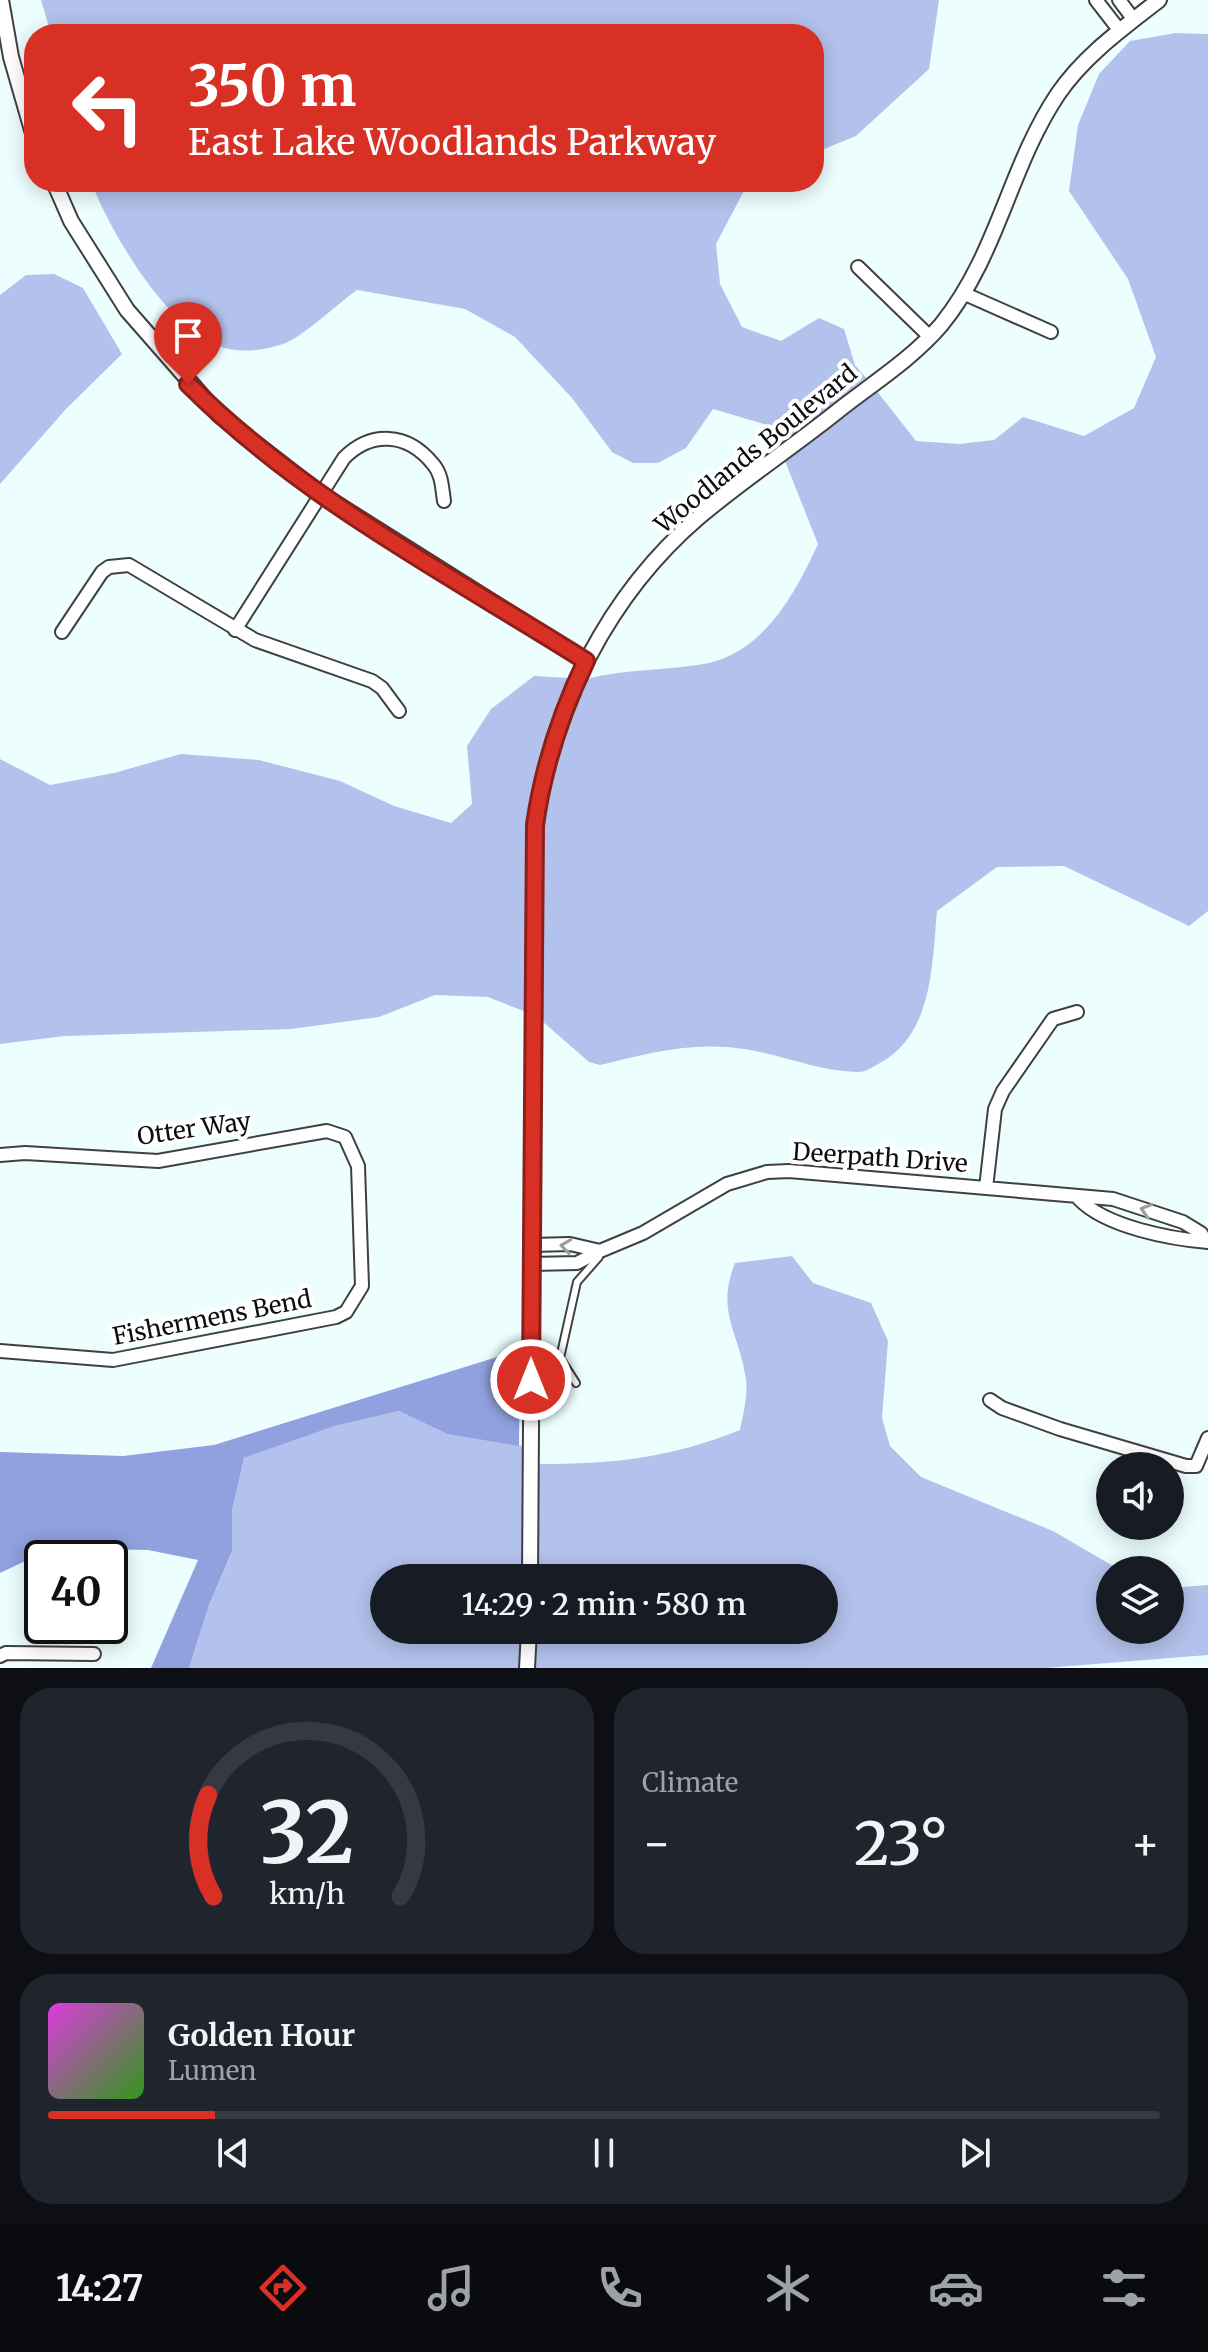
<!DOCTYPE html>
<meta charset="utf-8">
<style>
:root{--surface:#171b24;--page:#20242c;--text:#f1f3f6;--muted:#9ea1a6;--line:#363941;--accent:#d93025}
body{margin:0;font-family:Merriweather,serif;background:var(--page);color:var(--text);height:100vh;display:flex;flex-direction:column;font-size:30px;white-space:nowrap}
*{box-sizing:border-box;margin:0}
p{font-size:26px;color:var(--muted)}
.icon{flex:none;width:44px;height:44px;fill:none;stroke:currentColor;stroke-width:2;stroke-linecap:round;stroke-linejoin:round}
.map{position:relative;height:1668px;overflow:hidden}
.side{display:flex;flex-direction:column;gap:20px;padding:20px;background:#0d0f14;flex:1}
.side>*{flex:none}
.guide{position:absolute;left:24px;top:24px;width:800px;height:168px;border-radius:32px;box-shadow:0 4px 20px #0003;background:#d93025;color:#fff;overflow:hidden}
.fabs{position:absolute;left:1096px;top:1452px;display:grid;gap:16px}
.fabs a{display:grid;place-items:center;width:88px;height:88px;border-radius:50%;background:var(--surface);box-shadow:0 4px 20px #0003;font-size:40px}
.speed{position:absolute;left:24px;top:1540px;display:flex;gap:16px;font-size:40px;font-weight:700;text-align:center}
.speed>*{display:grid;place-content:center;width:104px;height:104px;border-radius:50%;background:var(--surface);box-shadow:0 4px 20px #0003;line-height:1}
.speed .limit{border:4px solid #111;border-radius:12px;background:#fff;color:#111}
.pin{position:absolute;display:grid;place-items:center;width:68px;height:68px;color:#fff;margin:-82px -34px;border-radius:50% 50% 50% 0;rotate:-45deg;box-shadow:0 0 8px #0007}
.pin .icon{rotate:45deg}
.me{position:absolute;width:88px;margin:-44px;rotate:0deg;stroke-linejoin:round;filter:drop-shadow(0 0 6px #0008)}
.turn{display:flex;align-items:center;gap:28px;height:168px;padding:0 32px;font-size:36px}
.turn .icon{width:104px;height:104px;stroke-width:2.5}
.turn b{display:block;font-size:56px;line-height:68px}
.big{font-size:60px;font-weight:600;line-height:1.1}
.side .tile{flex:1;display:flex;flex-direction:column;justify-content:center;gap:12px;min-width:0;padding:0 28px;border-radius:32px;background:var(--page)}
.side .dial{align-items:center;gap:0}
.dial svg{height:208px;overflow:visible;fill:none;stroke:var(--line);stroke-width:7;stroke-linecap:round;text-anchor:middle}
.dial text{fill:var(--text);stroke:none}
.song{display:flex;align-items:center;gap:24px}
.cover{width:96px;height:96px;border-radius:12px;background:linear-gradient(135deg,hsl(300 70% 55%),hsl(110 70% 35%))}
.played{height:8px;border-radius:4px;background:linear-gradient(90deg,var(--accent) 15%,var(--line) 15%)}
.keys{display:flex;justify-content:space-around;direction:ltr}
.heat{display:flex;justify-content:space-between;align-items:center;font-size:44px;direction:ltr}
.side .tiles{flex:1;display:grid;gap:20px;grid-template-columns:1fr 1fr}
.tile:last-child{grid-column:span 2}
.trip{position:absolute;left:370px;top:1564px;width:468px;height:80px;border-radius:40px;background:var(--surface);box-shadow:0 4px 20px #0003;font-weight:600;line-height:80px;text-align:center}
.dock{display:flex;height:128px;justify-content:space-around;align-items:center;background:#090b0e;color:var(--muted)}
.dock .icon{width:56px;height:56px}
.dock .selected{color:var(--accent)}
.dock b{font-size:36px;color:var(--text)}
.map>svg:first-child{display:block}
.green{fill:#b3c2ec}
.forest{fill:#91a0de}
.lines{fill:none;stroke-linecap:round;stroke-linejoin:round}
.service-casing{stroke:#404040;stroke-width:10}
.minor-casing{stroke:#404040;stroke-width:16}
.tertiary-casing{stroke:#404040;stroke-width:18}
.service{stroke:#fff;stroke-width:6}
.minor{stroke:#fff;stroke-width:12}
.tertiary{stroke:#fff;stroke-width:14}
.oneway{stroke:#9e9e9e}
.route-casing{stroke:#8d1f18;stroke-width:20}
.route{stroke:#d93025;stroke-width:14}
.labels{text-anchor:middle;stroke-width:8;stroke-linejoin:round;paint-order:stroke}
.street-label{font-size:24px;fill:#0d0d0d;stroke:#fff}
</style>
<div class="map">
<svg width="1208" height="1668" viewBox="0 0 1208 1668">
<rect width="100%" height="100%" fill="#edfeff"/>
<path class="green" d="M41 0H939L929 69 856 136 814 153V34H51Z
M1176 33 1208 34V911L1189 926 1064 866 997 867 937 911C932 965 933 1034 880 1063 873 1067 866 1072 858 1072 818 1071 783 1055 744 1049 694 1041 648 1053 600 1065L589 1062 542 1021 544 826C550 774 567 726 586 679 628 668 669 671 709 663 765 650 796 592 818 544L785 461 876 390 916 441 959 444 994 440 1023 417 1084 436 1134 408 1156 357 1128 279 1069 191 1078 125 1099 74 1130 41Z
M91 182H752L747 185 716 244 720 284 742 327 781 341 819 318 844 329 855 365 866 378 778 448 767 425 713 409 686 448 658 463H633L612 452 572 398 515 337 465 309 357 290C340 302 300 339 283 344 262 351 236 354 216 345 164 323 111 233 91 182Z
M54 274 83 288 122 354 66 409 0 484V295L26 275Z
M534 676 569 678C550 726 534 774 527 825L526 1012 488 997 435 995 379 1017 291 1029 65 1036 0 1044V759L50 785 114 773 181 754 259 760 340 781 394 806 451 823 472 804 467 746 491 709Z
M792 1256 813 1283 871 1303 888 1341 882 1418 890 1446 921 1477 1053 1531 1120 1570H1110V1630H1170V1588L1208 1585V1655L1045 1668H535L537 1630H824V1578H538L539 1464C614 1464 670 1458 740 1430 743 1415 748 1395 746 1380 740 1333 715 1313 735 1263Z
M399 1411 447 1434 523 1446 522 1578H384V1630H521L519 1668H189L209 1605 232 1553V1511L244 1458 335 1426Z"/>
<path class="forest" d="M520 1350 519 1446 447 1434 399 1411 335 1426 244 1458 232 1511V1552L209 1605 189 1668H151L198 1560 148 1550 53 1548 0 1573V1452L123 1456 214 1445Z"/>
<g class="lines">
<g class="service-casing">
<path id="service" d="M576 1383 560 1358 577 1282 599 1257"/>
</g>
<g class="minor-casing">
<path id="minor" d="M1096 0 1120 31
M1119 0 1134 20
M858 267 930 337
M965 294 1051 332
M235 630 344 458C371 431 407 432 433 464 442 474 442 488 444 501
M62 632 102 572 109 567 129 565 255 640 372 681 382 688 399 711
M0 1155 25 1153 158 1161 327 1131 345 1137 358 1166 362 1286 346 1312 336 1317 113 1360 0 1351
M986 1188 995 1109 1003 1091 1053 1019 1077 1012
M1079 1199C1106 1227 1171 1239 1208 1242
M532 1245 570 1244 600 1251 643 1233 727 1184 767 1172 789 1171 1113 1199 1183 1222 1201 1233 1206 1241
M532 1264 577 1263 600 1251
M990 1400 1002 1408 1060 1429 1186 1466H1196L1208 1438
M0 1656 6 1653 94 1654"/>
</g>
<g class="tertiary-casing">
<path id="tertiary" d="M1 0 11 57 34 137
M54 182 71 221 127 310 219 415 321 494 586 661
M530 1578 535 825C551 708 609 594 699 517 744 479 793 447 839 410 872 384 913 358 941 325 998 255 1009 167 1058 94 1084 56 1123 28 1159 0
M527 1668 529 1630"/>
</g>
<use href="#service" class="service"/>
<use href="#minor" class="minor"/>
<use href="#tertiary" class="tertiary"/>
</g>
<defs><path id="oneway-chevron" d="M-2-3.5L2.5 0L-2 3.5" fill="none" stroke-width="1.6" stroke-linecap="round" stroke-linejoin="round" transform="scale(2)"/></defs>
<g class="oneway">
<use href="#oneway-chevron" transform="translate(1146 1210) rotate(-163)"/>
<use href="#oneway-chevron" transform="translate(566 1246) rotate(-173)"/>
</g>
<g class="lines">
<g class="route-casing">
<path id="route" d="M188 384C303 499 450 575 586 661 561 713 543 768 535 825L531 1380"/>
</g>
<use href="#route" class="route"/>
</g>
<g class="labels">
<g class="street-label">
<text transform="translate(756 449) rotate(-39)" y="8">Woodlands Boulevard</text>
<text transform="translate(194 1129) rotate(-8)" y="8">Otter Way</text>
<text transform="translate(880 1158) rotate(4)" y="8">Deerpath Drive</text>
<text transform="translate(212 1318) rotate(-11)" y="8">Fishermens Bend</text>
</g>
</g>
</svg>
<div class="fabs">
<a><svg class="icon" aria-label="sound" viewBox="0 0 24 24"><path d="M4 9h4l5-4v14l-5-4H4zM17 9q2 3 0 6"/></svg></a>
<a><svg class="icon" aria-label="layers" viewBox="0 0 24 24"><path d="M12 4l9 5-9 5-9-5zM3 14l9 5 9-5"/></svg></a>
</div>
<div class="speed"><div class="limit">40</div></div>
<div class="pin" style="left:188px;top:384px;background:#d93025"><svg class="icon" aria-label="arrive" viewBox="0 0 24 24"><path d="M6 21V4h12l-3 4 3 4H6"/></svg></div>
<svg class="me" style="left:531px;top:1380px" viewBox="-20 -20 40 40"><circle r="17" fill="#d93025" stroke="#fff" stroke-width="3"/><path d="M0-11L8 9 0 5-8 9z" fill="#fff"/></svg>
<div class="trip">14:29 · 2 min · 580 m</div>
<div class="guide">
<div class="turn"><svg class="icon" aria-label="left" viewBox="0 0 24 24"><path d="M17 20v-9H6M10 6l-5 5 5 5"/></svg><div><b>350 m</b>East Lake Woodlands Parkway</div></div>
</div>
</div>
<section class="side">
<div class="tiles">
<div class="tile dial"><svg viewBox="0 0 100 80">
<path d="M14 69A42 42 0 1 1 86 69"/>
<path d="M14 69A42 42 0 0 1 12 30" stroke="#d93025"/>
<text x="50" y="56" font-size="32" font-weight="700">32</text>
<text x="50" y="72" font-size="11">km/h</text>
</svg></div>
<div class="tile"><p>Climate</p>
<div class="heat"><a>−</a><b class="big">23°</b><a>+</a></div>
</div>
<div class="tile">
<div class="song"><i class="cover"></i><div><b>Golden Hour</b><p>Lumen</p></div></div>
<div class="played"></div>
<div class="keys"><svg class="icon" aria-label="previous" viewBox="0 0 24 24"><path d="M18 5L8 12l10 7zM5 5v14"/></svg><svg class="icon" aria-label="pause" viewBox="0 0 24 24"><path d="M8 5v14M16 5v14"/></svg><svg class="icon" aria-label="next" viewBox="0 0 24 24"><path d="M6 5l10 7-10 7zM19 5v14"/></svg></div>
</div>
</div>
</section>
<nav class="dock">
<b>14:27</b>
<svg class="icon selected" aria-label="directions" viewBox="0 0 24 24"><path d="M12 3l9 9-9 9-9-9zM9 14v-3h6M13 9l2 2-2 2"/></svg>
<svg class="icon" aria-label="music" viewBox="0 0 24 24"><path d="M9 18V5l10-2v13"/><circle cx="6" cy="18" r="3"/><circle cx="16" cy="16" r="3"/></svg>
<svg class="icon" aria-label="phone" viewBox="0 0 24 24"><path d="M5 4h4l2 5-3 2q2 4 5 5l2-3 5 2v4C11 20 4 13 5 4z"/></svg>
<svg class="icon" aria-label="climate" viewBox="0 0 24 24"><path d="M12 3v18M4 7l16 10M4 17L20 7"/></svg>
<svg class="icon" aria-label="car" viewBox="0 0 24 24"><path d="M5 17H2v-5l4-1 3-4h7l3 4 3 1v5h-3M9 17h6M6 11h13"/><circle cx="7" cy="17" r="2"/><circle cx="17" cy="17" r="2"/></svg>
<svg class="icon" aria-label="filters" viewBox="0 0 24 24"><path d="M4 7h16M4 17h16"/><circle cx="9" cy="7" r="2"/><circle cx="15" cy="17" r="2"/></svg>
</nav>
